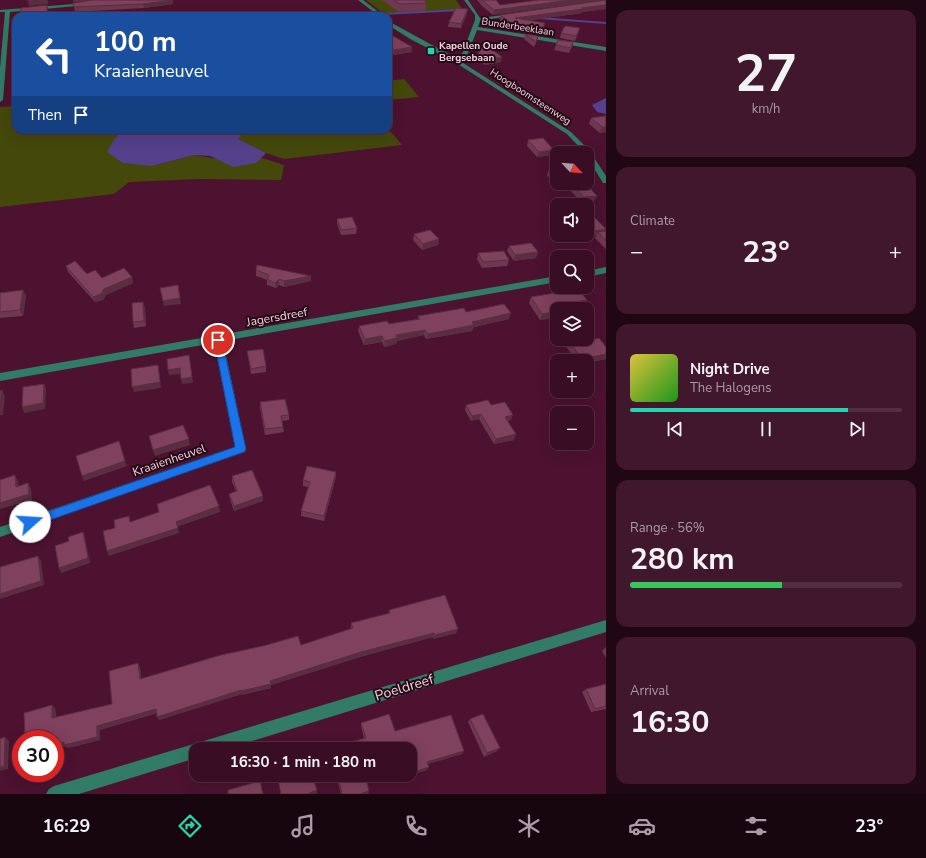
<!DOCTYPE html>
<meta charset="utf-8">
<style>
:root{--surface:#390e24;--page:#40172c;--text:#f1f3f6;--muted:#ab9ca6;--line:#532e41;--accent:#25d5ae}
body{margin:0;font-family:"Nunito Sans",sans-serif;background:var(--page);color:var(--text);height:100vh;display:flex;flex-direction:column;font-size:15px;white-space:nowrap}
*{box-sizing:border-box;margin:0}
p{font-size:13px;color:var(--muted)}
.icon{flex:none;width:22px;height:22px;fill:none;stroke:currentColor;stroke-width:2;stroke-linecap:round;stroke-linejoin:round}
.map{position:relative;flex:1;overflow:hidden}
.side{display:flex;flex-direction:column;gap:10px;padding:10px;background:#1f0814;width:320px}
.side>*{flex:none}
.banner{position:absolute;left:12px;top:12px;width:380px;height:122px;border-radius:12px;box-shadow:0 4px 16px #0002,0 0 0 1px var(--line);background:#1a4fa0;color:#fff;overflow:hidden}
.needle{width:26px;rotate:116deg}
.tools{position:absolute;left:550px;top:146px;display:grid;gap:8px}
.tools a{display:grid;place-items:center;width:44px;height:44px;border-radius:8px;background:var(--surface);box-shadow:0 4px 16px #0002,0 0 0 1px var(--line);font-size:20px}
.speed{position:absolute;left:12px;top:730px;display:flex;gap:8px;font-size:20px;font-weight:700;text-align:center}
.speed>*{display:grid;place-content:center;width:52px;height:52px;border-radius:50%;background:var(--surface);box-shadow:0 4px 16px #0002,0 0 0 1px var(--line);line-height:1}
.speed .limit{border:6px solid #d22;background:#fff;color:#111}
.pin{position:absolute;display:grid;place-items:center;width:34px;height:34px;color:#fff;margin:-17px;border:2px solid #fff;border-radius:50%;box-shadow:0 1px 4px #0007}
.me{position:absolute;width:44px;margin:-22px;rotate:71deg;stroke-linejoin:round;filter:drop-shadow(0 0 3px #0008)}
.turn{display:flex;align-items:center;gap:14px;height:84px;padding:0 16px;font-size:18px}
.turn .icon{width:52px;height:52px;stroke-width:2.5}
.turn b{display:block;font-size:28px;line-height:34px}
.then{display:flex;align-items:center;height:38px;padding:0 16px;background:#0003;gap:8px;font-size:15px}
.big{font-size:30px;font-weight:700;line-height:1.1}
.side .widget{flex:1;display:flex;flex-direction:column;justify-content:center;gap:6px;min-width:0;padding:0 14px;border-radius:12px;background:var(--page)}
.side .dial{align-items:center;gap:0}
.dial b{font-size:52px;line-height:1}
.song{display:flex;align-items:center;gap:12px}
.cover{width:48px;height:48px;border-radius:6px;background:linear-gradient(135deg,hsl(50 70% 55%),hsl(120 70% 35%))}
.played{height:4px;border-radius:2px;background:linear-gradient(90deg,var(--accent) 80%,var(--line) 80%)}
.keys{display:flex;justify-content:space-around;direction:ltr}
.heat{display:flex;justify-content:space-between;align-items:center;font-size:22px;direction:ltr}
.charge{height:6px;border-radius:3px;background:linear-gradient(90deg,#34c759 56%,var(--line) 0)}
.trip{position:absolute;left:189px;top:742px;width:228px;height:40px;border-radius:12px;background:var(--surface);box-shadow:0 4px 16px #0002,0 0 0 1px var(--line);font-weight:700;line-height:40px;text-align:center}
.tabs{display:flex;height:64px;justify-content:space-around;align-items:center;background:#17060e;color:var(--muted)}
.tabs .icon{width:28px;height:28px}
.tabs .current{color:var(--accent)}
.tabs b{font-size:18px;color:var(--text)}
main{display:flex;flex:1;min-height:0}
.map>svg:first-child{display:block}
.green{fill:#45480b}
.water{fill:#54408b}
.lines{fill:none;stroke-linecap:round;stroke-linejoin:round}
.stream{stroke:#54408b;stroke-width:2}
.minor{fill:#317b67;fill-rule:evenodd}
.wall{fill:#6d3850}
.shaded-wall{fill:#592e41}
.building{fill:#7f415d;stroke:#592e41}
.route{fill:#1a73e8;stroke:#114b97}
.poi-dot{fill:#25d5ae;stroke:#230a16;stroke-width:1.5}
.labels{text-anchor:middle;stroke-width:4;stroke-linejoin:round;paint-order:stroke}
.far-street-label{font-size:10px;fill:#f6d1df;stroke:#230a16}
.far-poi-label{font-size:10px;font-weight:bold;fill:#f6d1df;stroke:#230a16;text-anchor:start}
.street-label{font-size:12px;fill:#f6d1df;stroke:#230a16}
.near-street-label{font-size:14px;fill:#f6d1df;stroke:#230a16}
</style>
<main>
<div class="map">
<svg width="606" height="794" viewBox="0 0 606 794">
<rect width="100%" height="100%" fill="#4c1230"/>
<path class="green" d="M366 0H456L463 10 384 14Z
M404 79 419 97 388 100V81Z
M16 106V130H123L115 138 152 166 194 155 230 161 259 157 284 165 281 180 200 179 129 182 114 194 0 207V107Z
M244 130H361L391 132 402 145 284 159 266 153 237 139Z"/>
<path class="water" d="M606 98V114L597 112 592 105Z
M123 130H244L238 139 266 153 256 163 233 167 210 156 194 155 152 166 123 163 107 152 115 138Z"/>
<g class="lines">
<path class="stream" d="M384 14 460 10
M539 18 606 23"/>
<path class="minor" d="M358 0H363L384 16H379Z
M464 0H468L480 18 513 14 515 15 480 21 478 27 606 47V51L477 30 466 58 460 61 571 132 589 150 606 176V183H603L587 157V153H585L567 134 453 61 412 40 388 25V21L456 58 461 57 475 20V15Z
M86 3 88 5 10 12 3 100 0 102V68L5 12H0V10Z
M606 267V273L587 277V271Z
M557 276V282L223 341 246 449 245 452 0 537V527L235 447 214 343 0 381V373Z
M606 620V632L226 749H196V758L79 794H46L49 789 54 786Z"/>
</g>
<path class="wall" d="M73 0H173V4L144 8 75 12 74 7 91 0 74 2Z
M382 0H425L426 3 425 11 399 12Z
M477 0H496L500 5 493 15 482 6Z
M606 0V9L582 12V13L530 20 544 28 540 35 514 31 500 20V15Z
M467 14 461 28 448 27 449 22Z
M580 28 575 41 560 38 561 33Z
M388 33 412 47V52L394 55 388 48Z
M525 34 538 36 537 41 534 47 524 39Z
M556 45 572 47 569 53 554 50Z
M478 54 501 62 485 65 477 59Z
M16 86V104H15L13 99Z
M606 116V132L600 133 589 124 591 118Z
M528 140 554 150 552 155 537 157 527 146Z
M557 169V183H585L594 201 582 203 567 187 557 188 547 175 549 170Z
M587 210 605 231H606V249L595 238 596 236 587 237 585 235H587Z
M337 219 357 228 356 234 341 235 337 224Z
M414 234 439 239 438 245 422 250 413 240Z
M509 246 536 258 514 261 507 251Z
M478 253 509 260 507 266 482 268 477 259Z
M66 266 87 274 102 278 132 277 133 283 106 295 103 300 95 302 68 272Z
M256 270 311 281 284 287 279 285 276 288 267 285V280L256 276Z
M23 290 26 296 23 316 0 318V293Z
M531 297 585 305 563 309H557V310L553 311 552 318 540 320 529 303Z
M145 308 146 326 134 328 133 322Z
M466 312 509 319 474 327 472 331 426 339 424 335 397 341 396 344 384 347 382 342 364 345 358 331 359 326 389 324 418 319V316Z
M566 339H587L589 341 606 347V359L587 363V361H577L564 344Z
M247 351 266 366V372L251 374Z
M260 402 289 415V420L282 421 283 427 284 432 265 435 260 408Z
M466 405H491L511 420 508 421 514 440 494 444 479 419 471 421 465 410Z
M336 472V477L324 521 301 516V511L308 487 303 486V480Z
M232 476 263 501 234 511 230 499 229 494 236 491 232 482Z
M389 610 458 629 456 633 433 639V637L360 657 271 685V688L242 695V694L159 720 157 713 100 730V740L68 748 65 746 55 749V708L56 717 112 704 140 667 141 679 301 645 351 629V623L388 614Z
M606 647V658L602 651Z
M606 684V709L591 712 582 692 586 689Z
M470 719 497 751 484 757 468 722Z
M361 723 395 731 464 751 462 754 428 764 427 770 413 774 410 766V749H330L331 748 364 738 361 726Z
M336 775H381L366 780 369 791 368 794H341Z"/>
<path class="shaded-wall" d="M43 0H48V4L29 6 28 1Z
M73 0H95L74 2Z
M173 0V4L144 8 143 4Z
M572 0H606L493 15 494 10Z
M47 5 48 10V16H37Z
M606 5V9L582 12V13L514 23 515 18 581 8Z
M468 9 467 14 461 28V24Z
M545 23 544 28 540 35 541 30Z
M538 36 537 41 534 47 536 42Z
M412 47V52L394 55V50Z
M502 57 501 62 485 65 486 60Z
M602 127H606V132L600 133Z
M554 150 552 155 537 157 539 152Z
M597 196 594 201 582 203 584 197Z
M606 229 603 234 598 232 596 236 587 237 589 232Z
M439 239 438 245 422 250 423 244Z
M538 252 536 258 514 261 515 255Z
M311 276V281L284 287V281Z
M132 277 133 283 106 295 103 300 95 302 93 297 104 289Z
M279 279V285L276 288 275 283Z
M23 290 26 296 23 316 20 310Z
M180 298 181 304 164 306 163 301Z
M587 300 585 305 563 309H557V310L548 312 550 306Z
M143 302 145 308 146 326 144 321Z
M554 312 552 318 540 320 542 314Z
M511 313 509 319 474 327 472 331 426 339 428 334 472 322Z
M425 330 424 335 397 341 396 344 384 347 385 341 396 335Z
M382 336V342L364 345 365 339Z
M606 354V359L587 363V361H581L582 359Z
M190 361 193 383 182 384 181 379Z
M158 365 159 371 161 388 134 392 132 387Z
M180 368 181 374 169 375 168 370Z
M44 384 46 389 45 409 24 413 22 407Z
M2 390 5 396 3 415H0V409Z
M481 414 479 419 471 421 472 416Z
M513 415 511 420 503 422 505 417Z
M516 434 514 440 494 444 496 439Z
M189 439 190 445 155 456 153 450Z
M125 461 127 466 84 481 82 476Z
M336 472V477L324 521V516Z
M15 475 18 481 20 492 16 487Z
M28 483 31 489 32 500 0 509V503Z
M263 496V501L234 511V506Z
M219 506 220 512 177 527 176 522Z
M178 528 179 533 109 556 107 551Z
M83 532 85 537 90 563 61 573 59 568Z
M38 556 41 561 44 585 0 599V594Z
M458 629 456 633 433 639 435 635Z
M434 633 433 637 360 657 271 685V688L242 695V694L159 720 157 717 361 652Z
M138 663 140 667 142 683 140 679Z
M52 705 55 708 56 722 52 718Z
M156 709 158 712 100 730V740L68 748 65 746 55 749V744L97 726Z
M5 737 9 741 8 769 0 771V767Z
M500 748 497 751 484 757 487 753Z
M464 751 462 754 425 765 427 762Z
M429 767 427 770 413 774 414 772Z
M373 775H381L365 780 366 778Z
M317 790V793L314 794H307Z
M369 791 368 794H360Z"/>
<path class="building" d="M28 0H43L28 1Z
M94 0H172L143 4 74 7 73 3Z
M394 0H425L426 3 400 4Z
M482 0H496L500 5 539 0H572L494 10Z
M606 0V5L581 8 583 9 515 18 545 23 541 30 515 26 500 15Z
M47 5V15L37 16H20L21 8Z
M456 8 468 9 461 24 449 22Z
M565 26 580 28 576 36 561 33Z
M388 33 412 47 394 50 388 43Z
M525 34 538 36 536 42Z
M558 40 573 42 571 48 556 45Z
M483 43 502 57 486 60 478 54Z
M16 86V99H13Z
M605 116H606V127H602L591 118Z
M543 138 554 150 539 152 528 140Z
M557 169V180L549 170Z
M571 183H585L597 196 584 197Z
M587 210 606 229 589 232 587 229Z
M352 217 357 228 341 230 337 219Z
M430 230 439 239 423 244 414 234Z
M606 231V241L598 232Z
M531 243 538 252 515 255 509 246Z
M504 251 509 260 483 262 478 253Z
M75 261 87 274 95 270 102 278 124 268 132 277 104 289 101 294 93 297 66 266Z
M257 265 311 276 284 281 279 279 275 283 267 279 269 275 256 270Z
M178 285 180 298 163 301 160 288Z
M578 289 587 300 550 306 554 312 542 314 531 297Z
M23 290 20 310 0 312V293Z
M143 302 144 321 133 322 132 303Z
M504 304 511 313 472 322 474 325 428 334 425 330 396 335 397 338 385 341 382 336 365 339 359 326 387 321 389 324 420 319 418 316 464 308 466 312Z
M587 338 589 341 599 338 606 347V354L582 359 567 339H587Z
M263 349 266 366 251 369 247 351Z
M189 355 192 377 181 379 180 368 168 370 167 359Z
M158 365 160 382 132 387 131 369Z
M44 384 43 403 22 407 23 387Z
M2 390 0 409V391Z
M285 399 289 415 281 416 283 427 265 429 260 402Z
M488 400 491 405 505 402 513 415 505 417 516 434 496 439 481 414 472 416 466 405Z
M183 425 189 439 153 450 149 436Z
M119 441 125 461 82 476 76 456Z
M307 466 336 472 324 516 301 511 310 482 303 480Z
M252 470 263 496 234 506 229 494 237 491 232 476Z
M15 475 16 487 28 483 29 494 0 503V480Z
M210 485 219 506 176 522 178 528 107 551 103 531 115 528 114 520 129 516 130 522 159 512 157 504Z
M83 532 88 558 59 568 55 546 69 541 68 537Z
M38 556 41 581 0 594V567Z
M445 595 458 629 435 635 434 633 361 652 270 681 271 684 241 691V690L157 717 156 709 97 726V737L64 745V742L55 744V739H25L24 713 52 705V718L112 704 109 671 138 663 140 679 221 655 263 646 298 636 301 645 353 628 351 623 390 613 389 610Z
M606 684V706L595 709 586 689Z
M389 714 395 731 451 715 464 751 427 762 429 767 414 772 411 763H410V749H331V748L366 738 361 723Z
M483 714 500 748 487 753 470 719Z
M5 737 4 766 0 767V739Z
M277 775H312L317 790 307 794H281Z
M338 775H373L366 778 369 791 360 794H342Z
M260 781 263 794H228V790Z"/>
<path class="route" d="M218 337 222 340 246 449 244 452 30 527 26 525 25 522 26 519 235 447 214 340Z"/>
<rect class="poi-dot" x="427" y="47" width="8" height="8" rx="2"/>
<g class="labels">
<g class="far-street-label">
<text transform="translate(518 26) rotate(9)" y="4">Bunderbeeklaan</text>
<text transform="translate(531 96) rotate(33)" y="4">Hoogboomsteenweg</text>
</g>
<g class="far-poi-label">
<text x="439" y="49">Kapellen Oude<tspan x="439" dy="12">Bergsebaan</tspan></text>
</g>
<g class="street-label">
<text transform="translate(277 317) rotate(-10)" y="4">Jagersdreef</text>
<text transform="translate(169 460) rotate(-19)" y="4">Kraaienheuvel</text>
</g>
<g class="near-street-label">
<text transform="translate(404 687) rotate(-17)" y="5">Poeldreef</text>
</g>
</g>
</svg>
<div class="tools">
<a><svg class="needle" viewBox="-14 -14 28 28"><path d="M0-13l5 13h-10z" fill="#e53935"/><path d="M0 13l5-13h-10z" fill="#ab9ca6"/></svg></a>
<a><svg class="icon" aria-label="sound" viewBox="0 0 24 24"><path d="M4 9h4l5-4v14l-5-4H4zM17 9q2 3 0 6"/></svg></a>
<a><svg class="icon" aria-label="search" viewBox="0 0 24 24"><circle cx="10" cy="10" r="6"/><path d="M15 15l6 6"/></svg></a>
<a><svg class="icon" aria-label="layers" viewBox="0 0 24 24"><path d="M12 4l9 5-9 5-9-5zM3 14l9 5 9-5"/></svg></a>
<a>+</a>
<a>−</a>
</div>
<div class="speed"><div class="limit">30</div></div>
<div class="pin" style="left:218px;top:340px;background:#d93025"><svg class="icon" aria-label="arrive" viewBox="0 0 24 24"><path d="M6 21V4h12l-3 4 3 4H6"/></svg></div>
<svg class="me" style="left:30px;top:522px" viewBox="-20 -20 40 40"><circle r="19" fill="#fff"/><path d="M0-13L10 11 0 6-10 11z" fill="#1a73e8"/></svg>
<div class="trip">16:30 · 1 min · 180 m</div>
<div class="banner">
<div class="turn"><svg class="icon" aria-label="left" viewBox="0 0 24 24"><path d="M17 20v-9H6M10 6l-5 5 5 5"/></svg><div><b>100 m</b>Kraaienheuvel</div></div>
<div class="then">Then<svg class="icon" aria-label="arrive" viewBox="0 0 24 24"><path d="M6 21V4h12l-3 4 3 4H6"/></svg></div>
</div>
</div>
<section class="side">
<div class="widget dial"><b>27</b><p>km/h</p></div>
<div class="widget"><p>Climate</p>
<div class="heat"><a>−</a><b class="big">23°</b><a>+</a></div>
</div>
<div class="widget">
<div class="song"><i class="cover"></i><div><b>Night Drive</b><p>The Halogens</p></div></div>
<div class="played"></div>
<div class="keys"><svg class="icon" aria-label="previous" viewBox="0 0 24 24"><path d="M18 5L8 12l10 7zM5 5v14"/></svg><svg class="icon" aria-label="pause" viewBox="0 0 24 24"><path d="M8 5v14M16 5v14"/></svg><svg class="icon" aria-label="next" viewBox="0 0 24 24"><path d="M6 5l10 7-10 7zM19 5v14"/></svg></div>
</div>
<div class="widget"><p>Range · 56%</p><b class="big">280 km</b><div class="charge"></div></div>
<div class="widget"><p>Arrival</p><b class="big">16:30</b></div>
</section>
</main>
<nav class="tabs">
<b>16:29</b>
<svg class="icon current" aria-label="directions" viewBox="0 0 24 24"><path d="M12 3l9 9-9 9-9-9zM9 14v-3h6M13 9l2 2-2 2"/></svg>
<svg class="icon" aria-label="music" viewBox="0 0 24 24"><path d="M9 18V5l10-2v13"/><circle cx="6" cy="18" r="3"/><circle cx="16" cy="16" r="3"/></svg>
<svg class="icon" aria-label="phone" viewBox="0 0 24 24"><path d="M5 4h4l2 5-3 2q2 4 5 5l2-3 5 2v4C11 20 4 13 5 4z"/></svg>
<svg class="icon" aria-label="climate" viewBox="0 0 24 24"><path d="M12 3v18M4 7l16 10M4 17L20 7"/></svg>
<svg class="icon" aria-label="car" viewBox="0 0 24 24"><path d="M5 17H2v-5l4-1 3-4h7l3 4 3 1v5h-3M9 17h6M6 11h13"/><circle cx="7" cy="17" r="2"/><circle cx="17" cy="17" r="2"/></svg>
<svg class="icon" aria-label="filters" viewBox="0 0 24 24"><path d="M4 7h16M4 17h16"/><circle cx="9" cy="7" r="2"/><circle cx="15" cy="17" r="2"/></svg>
<b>23°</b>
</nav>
